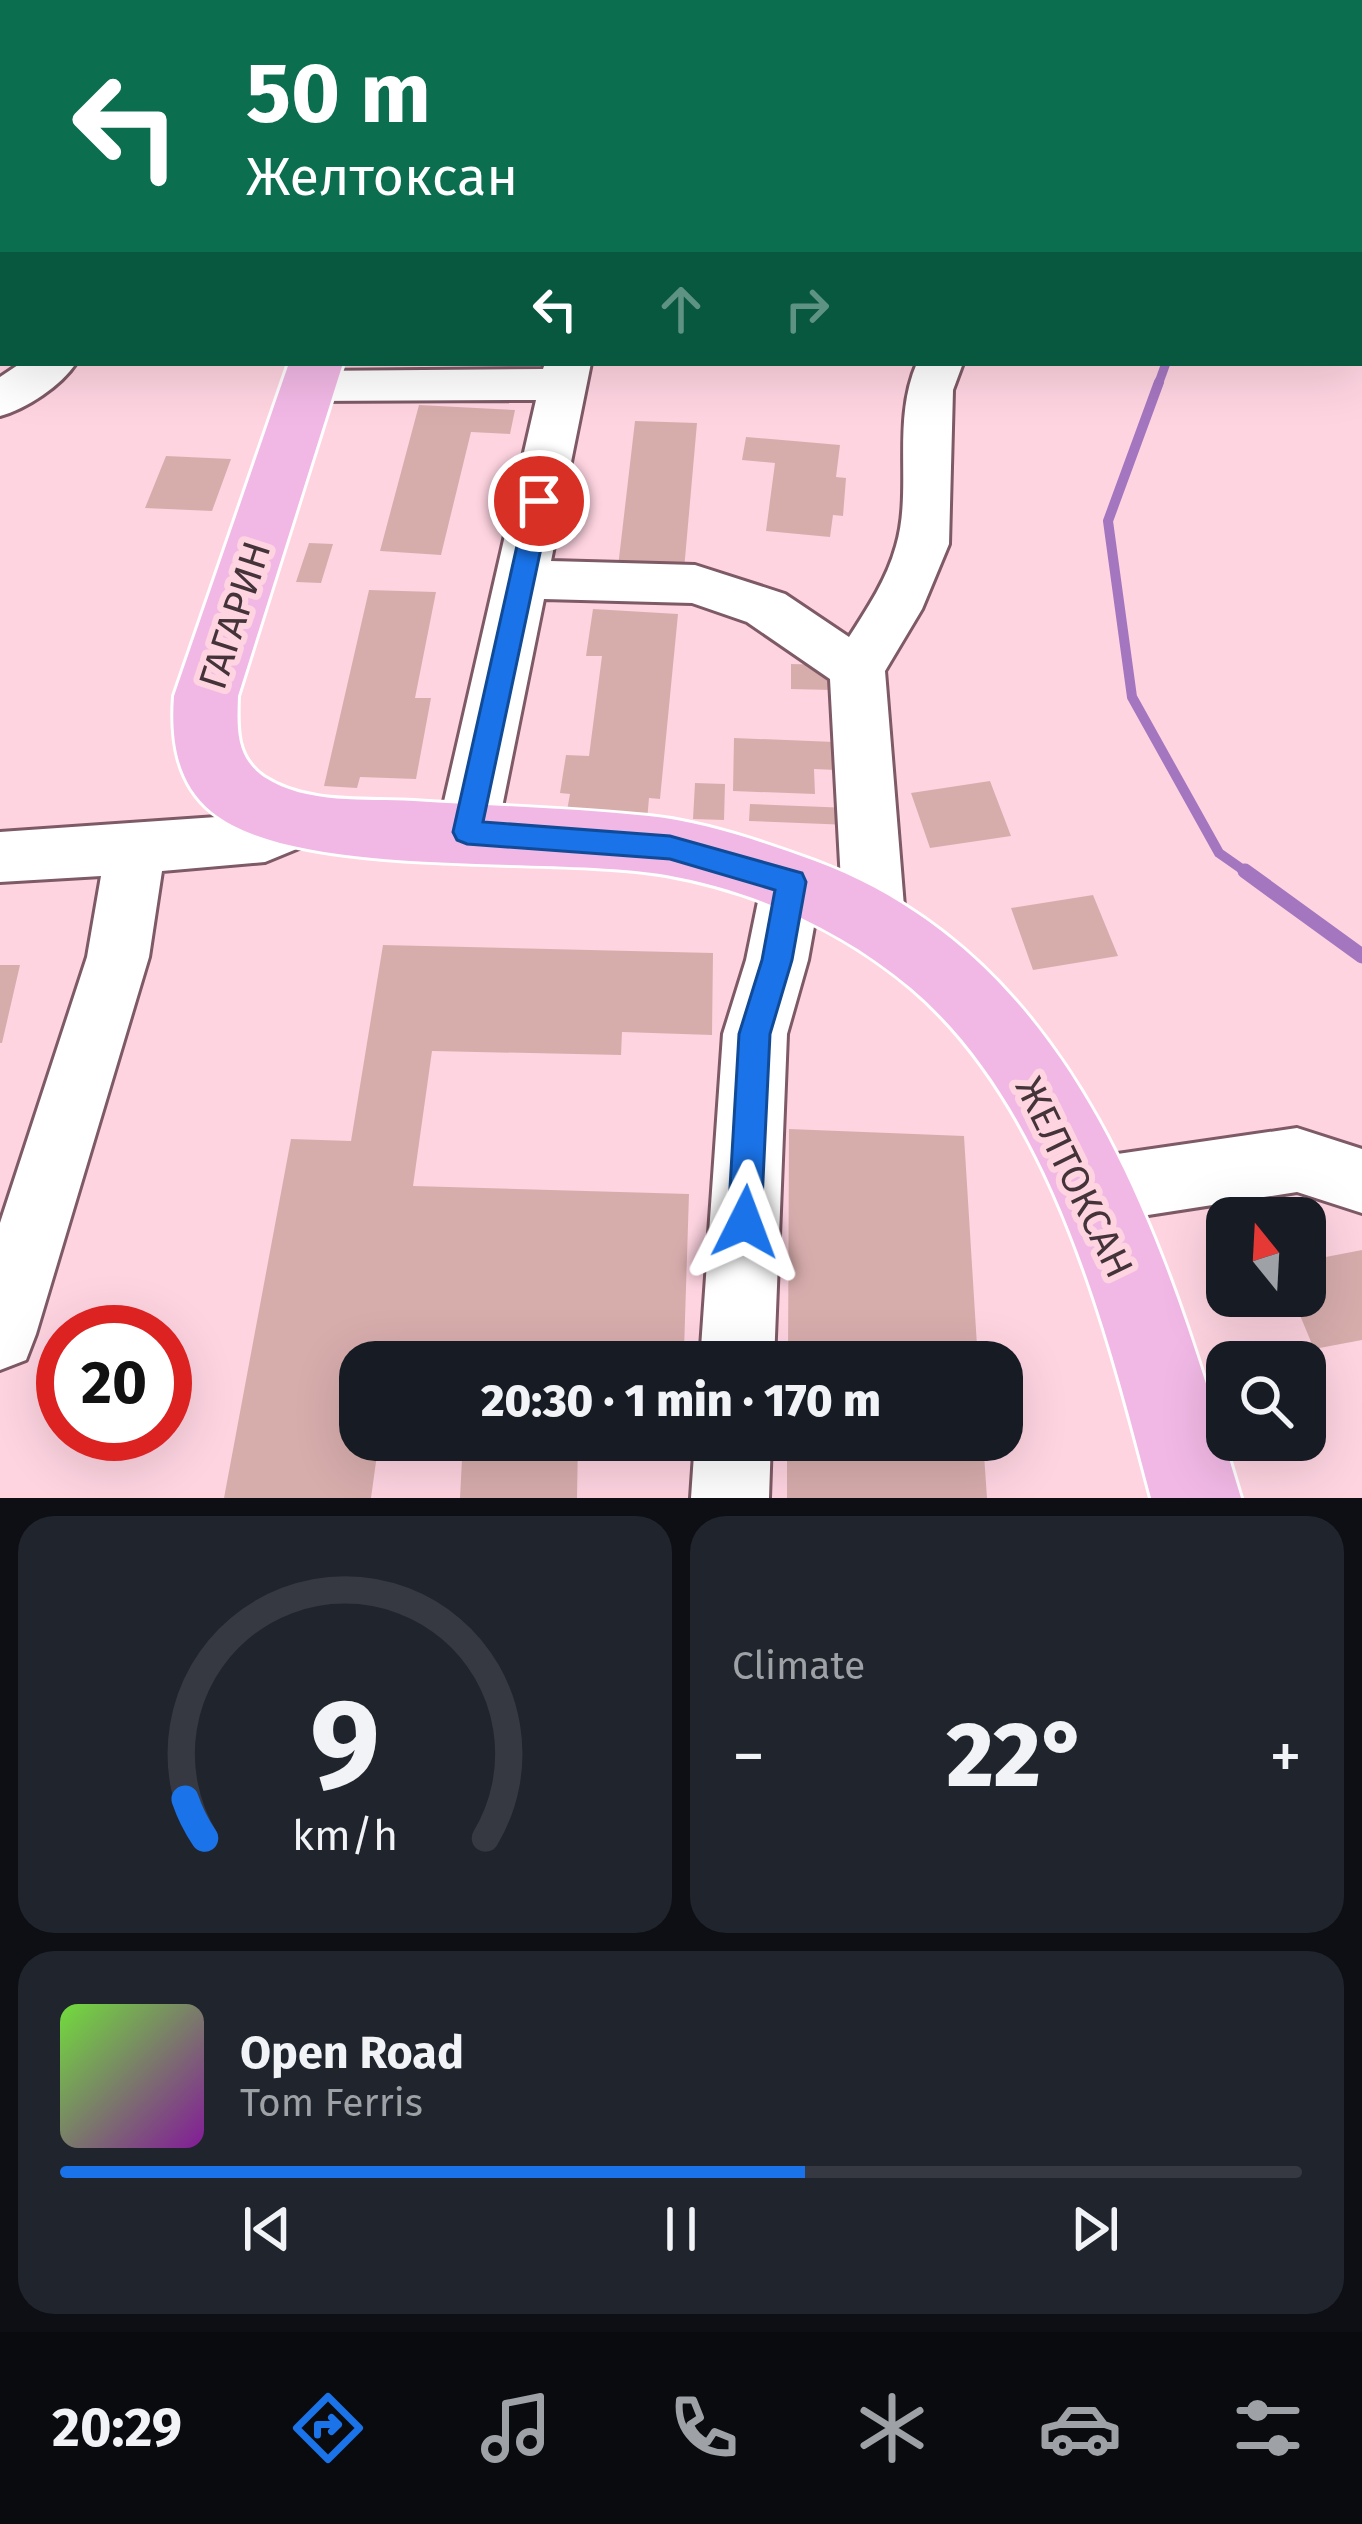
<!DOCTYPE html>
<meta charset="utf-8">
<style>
:root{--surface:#171b24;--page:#20242c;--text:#f1f3f6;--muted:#9ea1a6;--line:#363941;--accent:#1a73e8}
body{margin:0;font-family:"Fira Sans",sans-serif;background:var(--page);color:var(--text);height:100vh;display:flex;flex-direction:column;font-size:45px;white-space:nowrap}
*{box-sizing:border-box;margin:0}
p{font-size:39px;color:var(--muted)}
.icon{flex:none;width:66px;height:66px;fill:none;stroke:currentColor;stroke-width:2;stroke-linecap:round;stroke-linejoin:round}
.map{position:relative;height:1498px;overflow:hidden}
.panel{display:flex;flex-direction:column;gap:18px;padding:18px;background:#0d0f14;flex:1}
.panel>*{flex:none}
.top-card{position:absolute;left:0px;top:0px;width:1362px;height:366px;box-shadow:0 12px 48px #0002;background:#0b6e4f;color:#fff;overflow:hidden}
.needle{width:78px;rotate:342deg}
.buttons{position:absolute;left:1206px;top:1197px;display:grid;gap:24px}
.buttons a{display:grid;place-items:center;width:120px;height:120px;border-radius:24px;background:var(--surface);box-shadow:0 12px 48px #0002;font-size:60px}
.speed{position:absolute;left:36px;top:1305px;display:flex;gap:24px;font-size:60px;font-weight:700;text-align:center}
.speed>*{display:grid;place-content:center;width:156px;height:156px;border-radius:50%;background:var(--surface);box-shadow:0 12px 48px #0002;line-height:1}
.speed .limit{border:18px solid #d22;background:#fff;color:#111}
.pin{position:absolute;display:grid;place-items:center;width:102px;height:102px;color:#fff;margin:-51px;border:6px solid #fff;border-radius:50%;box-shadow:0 3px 12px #0007}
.me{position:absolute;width:132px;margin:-66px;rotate:3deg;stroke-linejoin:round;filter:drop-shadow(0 0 9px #0008)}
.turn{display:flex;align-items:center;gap:42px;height:252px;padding:0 48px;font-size:54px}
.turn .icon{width:156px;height:156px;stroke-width:2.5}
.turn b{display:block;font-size:84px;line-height:102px}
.lanes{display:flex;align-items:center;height:114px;padding:0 48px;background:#0003;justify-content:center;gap:60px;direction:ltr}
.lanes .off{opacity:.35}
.big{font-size:90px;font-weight:800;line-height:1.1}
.panel .card{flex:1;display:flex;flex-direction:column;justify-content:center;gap:18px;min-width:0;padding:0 42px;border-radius:36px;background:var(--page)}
.panel .dial{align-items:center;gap:0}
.dial svg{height:312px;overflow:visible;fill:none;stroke:var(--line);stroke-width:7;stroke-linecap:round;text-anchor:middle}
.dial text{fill:var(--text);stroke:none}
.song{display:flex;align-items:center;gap:36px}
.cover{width:144px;height:144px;border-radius:18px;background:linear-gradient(135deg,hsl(100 70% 55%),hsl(290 70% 35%))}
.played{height:12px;border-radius:6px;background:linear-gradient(90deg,var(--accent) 60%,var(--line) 60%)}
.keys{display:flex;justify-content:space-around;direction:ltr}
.heat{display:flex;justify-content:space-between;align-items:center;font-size:66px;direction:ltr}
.panel .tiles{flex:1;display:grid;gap:18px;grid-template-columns:1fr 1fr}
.card:last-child{grid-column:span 2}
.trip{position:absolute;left:339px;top:1341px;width:684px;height:120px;border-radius:36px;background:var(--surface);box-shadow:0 12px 48px #0002;font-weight:800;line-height:120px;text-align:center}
.tabs{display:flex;height:192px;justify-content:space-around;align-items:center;background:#090b0e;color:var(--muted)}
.tabs .icon{width:84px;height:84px}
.tabs .on{color:var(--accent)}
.tabs b{font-size:54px;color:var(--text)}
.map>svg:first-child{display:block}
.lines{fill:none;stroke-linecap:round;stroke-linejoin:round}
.stream-far2{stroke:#a576c0;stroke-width:9}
.stream-far1{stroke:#a576c0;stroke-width:10}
.stream{stroke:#a576c0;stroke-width:15}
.building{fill:#d7adac}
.minor-casing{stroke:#7d5a65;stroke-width:6}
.major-casing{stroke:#fff;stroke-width:6}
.minor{fill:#fff;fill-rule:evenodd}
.major{fill:#f1b8e5;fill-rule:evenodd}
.route{fill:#1a73e8;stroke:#114b97;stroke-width:3}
.labels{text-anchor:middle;stroke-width:12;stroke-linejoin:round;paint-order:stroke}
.street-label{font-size:39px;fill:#443439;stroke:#fed4e1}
</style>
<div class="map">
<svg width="1362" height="1498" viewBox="0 0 1362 1498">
<rect width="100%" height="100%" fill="#fed4e1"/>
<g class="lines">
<path class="stream-far2" d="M1158 385 1166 363"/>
<path class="stream-far1" d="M1159 382 1108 521 1132 697 1219 853 1249 874"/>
<path class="stream" d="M1245 871 1362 956"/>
</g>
<path class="building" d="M419 405 515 410 510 434 471 432 441 555 380 551Z
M635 421 697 423 684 570 618 567Z
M746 437 840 445 836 477 846 478 843 516 833 515 830 537 766 531 775 463 742 460Z
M166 456 231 459 212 511 145 508Z
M309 543 333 544 321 583 296 582Z
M369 590 436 592 415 698H431L416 779 360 777 357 788 324 786Z
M593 609 678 614 660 799 649 798 647 821 566 816 570 794 560 793 566 755 589 756 602 656H586Z
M791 664 832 665V690L791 689Z
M734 738 835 742 836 770 814 769 815 794 733 791Z
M990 781 1011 836 930 848 911 793Z
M695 783 725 784 724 820 693 819Z
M750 804 850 808V825L749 821Z
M1093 895 1118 956 1033 970 1011 908Z
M383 945 713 953 712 1035 622 1032 621 1055 432 1051 413 1186 689 1194 684 1350 392 1342 390 1362H360V1440H379L371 1498H224L291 1139 351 1141Z
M0 965H20L2 1043H0Z
M789 1129 964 1136 978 1362H788Z
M1362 1250V1340L1314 1349 1292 1296H1305V1261Z
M463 1440H578L577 1498H460Z
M787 1440H983L987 1498H787Z"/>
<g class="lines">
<g class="minor-casing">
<path id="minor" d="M0 0H22L3 3 0 19Z
M922 0H958L959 3H921Z
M1163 0H1199L1200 3H1162Z
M0 324H3V354H0Z
M21 363H76C61 386 26 409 0 416V377Z
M545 363H591L551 561 695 565 785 594 849 637C867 609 887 579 896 546 913 489 891 423 917 363H963L953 390 949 544 922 609 885 671 905 919 896 938 874 945 852 938 843 919 830 679 747 622 692 603 544 599 497 832 488 849 467 856 446 849 437 832 536 400 309 401 292 397 285 386 292 375 309 371 543 369Z
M300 798 321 805 329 822 321 839 265 862 162 871 149 957 36 1334 26 1360 0 1370V1223L87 957 101 876 0 882V832L259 814Z
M792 857 813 864 822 882 808 960 787 1034 774 1362H700L723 1034 746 960 762 882 771 864Z
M1297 1128 1362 1149V1213L1297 1192 1090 1224 1066 1214 1056 1191 1066 1168 1090 1158Z
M695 1440H771L769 1498H691Z"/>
</g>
<g class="major-casing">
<path id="major" d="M289 363H343L238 696C237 728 235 757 264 777 307 805 365 798 414 801 492 806 572 808 649 816 706 822 762 842 815 861 1083 961 1166 1249 1241 1498H1151C1106 1327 1051 1107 911 988 841 929 755 891 666 875 550 855 298 881 212 812 176 783 171 738 174 696Z"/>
</g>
<use href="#minor" class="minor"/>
<use href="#major" class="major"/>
</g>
<path class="route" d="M539 492 551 501 483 822 670 836 791 870 802 873 806 882 792 960 770 1034 761 1222 756 1233 745 1238 733 1233 728 1222 739 1034 762 960 775 890 670 859 467 844 457 840 453 832 527 501Z"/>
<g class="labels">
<g class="street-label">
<text transform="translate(234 615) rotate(-72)" y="14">ГАГАРИН</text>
<text transform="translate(1075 1177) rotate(64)" y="14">ЖЕЛТОКСАН</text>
</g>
</g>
</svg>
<div class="buttons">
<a><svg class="needle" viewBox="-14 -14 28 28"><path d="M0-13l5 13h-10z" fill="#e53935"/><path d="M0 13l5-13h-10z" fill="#9ea1a6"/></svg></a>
<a><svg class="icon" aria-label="search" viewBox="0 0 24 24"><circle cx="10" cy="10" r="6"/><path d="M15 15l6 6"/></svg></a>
</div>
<div class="speed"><div class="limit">20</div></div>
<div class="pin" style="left:539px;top:501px;background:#d93025"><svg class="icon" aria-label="arrive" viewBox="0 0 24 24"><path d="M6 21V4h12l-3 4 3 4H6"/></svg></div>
<svg class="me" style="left:745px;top:1222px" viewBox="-20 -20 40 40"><path d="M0-17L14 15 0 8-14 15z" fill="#1a73e8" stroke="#fff" stroke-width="4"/></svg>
<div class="trip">20:30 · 1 min · 170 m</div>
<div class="top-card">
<div class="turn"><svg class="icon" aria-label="left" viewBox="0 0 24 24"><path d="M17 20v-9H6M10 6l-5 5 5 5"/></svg><div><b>50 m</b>Желтоксан</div></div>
<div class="lanes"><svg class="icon" aria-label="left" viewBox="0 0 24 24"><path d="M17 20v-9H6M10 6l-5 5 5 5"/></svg><svg class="icon off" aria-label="ahead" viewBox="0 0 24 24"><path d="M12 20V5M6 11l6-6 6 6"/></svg><svg class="icon off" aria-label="right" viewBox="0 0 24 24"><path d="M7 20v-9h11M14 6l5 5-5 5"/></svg></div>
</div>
</div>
<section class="panel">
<div class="tiles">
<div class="card dial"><svg viewBox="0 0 100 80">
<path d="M14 69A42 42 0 1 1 86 69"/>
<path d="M14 69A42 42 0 0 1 9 59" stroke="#1a73e8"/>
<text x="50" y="56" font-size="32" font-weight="700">9</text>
<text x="50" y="72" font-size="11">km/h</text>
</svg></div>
<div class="card"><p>Climate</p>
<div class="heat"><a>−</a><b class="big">22°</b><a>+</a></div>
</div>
<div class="card">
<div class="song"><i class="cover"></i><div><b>Open Road</b><p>Tom Ferris</p></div></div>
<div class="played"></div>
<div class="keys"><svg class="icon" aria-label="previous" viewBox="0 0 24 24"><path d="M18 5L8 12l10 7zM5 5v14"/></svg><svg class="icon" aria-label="pause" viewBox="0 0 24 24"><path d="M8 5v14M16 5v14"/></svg><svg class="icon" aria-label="next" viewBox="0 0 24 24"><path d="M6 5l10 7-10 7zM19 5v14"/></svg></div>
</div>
</div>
</section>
<nav class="tabs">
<b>20:29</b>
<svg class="icon on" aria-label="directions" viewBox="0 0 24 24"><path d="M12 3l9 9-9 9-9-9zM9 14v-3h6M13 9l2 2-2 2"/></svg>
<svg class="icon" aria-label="music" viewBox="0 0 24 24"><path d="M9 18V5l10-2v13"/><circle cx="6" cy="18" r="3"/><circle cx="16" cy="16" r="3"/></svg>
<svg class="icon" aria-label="phone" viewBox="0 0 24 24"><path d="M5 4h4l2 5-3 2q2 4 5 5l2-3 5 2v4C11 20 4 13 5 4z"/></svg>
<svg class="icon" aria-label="climate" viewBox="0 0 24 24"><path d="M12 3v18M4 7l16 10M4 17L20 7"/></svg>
<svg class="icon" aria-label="car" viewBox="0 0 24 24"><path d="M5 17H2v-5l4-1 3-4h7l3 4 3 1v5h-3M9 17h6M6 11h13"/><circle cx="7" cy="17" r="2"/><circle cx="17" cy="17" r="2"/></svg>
<svg class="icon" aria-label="filters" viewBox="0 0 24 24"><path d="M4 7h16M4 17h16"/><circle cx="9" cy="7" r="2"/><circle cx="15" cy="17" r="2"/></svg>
</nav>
